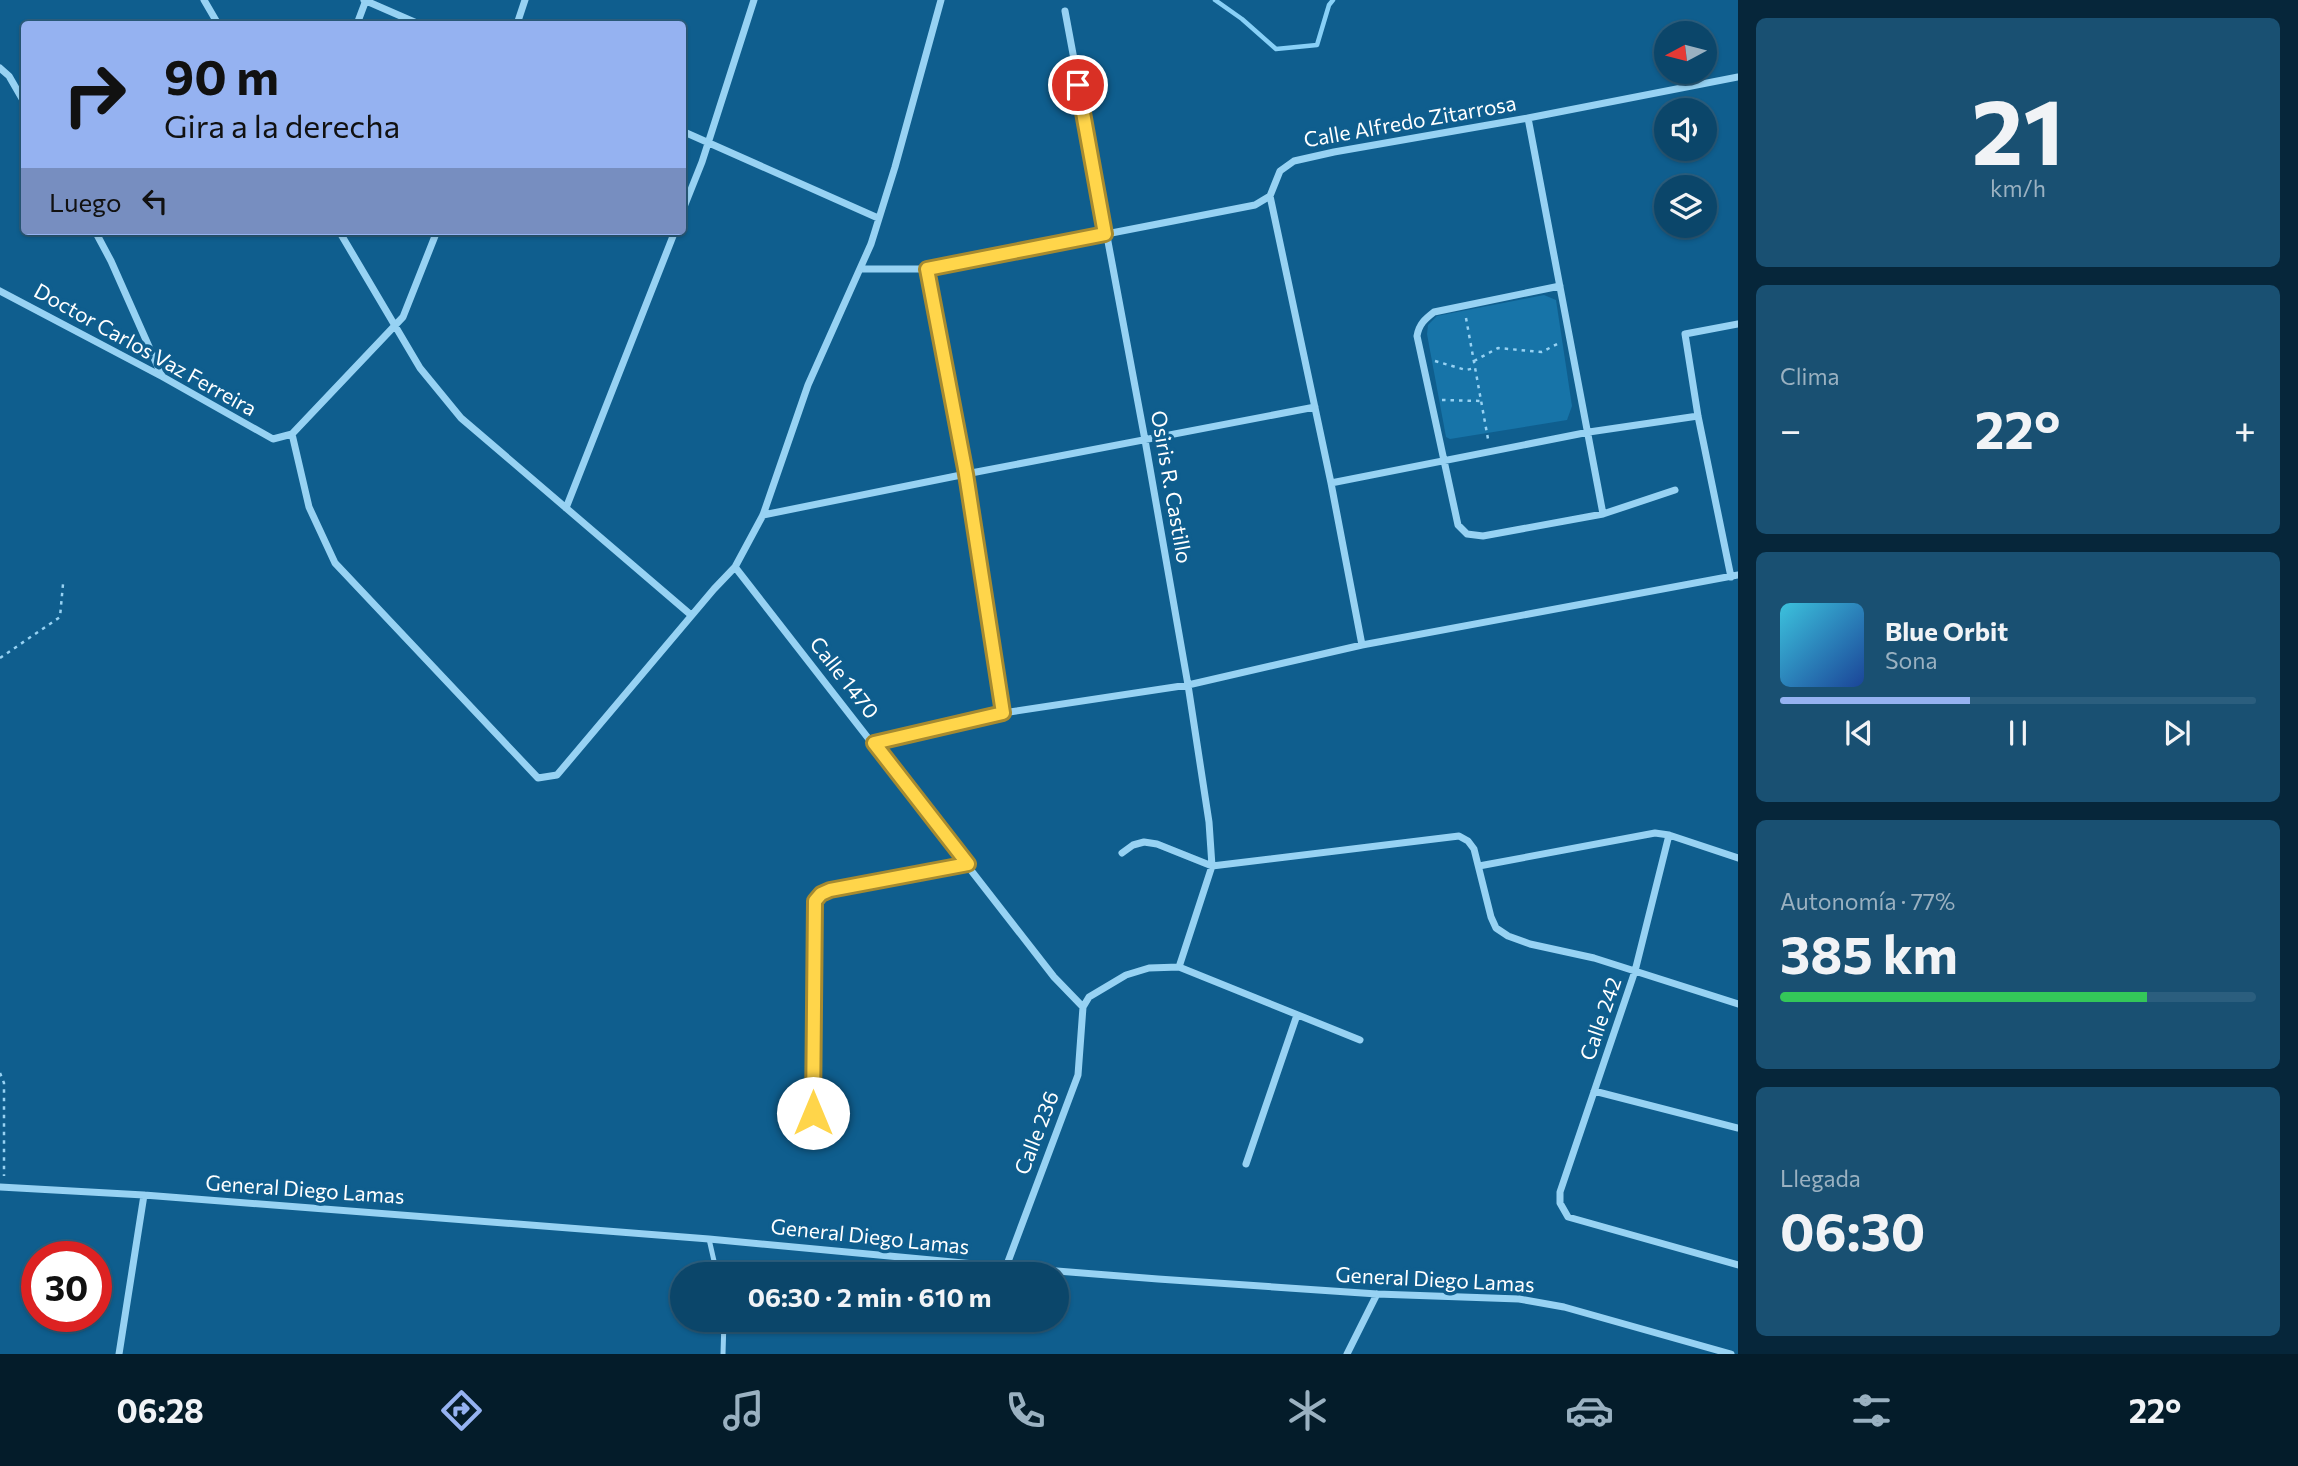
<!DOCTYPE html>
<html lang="es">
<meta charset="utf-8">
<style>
:root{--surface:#0b466a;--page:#195072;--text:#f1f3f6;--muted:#9ab1c1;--line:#2b5e7e;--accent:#95b2f1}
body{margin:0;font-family:Commissioner,sans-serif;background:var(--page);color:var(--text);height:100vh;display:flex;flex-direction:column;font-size:26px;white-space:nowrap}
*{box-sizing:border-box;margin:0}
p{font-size:23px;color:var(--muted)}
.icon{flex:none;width:38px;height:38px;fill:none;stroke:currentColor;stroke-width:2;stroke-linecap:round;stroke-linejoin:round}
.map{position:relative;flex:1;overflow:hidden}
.sheet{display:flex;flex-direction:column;gap:18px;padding:18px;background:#06263a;width:560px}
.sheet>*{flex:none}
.hud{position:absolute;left:21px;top:21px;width:665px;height:214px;border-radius:7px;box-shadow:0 2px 5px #0004,0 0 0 2px var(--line);background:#95b2f1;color:#111;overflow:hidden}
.needle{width:46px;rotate:263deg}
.fabs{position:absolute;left:1654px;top:21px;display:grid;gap:14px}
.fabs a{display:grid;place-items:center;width:63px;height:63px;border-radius:50%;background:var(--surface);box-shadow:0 2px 5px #0004,0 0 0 2px var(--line);font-size:35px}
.speed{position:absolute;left:21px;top:1241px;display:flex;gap:14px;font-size:35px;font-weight:700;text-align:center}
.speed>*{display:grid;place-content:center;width:91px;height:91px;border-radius:50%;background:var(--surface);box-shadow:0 2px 5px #0004,0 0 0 2px var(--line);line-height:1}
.speed .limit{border:10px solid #d22;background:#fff;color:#111}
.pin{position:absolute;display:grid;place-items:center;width:60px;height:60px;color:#fff;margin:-30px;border:4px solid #fff;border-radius:50%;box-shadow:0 2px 7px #0007}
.me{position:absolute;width:77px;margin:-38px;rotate:0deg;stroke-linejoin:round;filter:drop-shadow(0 0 5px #0008)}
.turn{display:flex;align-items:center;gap:24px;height:147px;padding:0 28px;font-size:32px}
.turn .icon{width:91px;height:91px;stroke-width:2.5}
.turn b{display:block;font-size:49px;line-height:60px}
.then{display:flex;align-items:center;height:66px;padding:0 28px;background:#0003;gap:14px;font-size:26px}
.big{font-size:52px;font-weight:700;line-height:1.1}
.sheet .widget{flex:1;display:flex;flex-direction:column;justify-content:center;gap:10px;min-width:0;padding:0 24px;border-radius:10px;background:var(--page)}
.sheet .dial{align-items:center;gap:0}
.dial b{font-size:91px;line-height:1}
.song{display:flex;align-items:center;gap:21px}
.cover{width:84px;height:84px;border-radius:10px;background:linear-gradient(135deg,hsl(190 70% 55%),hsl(220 70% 35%))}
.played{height:7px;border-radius:4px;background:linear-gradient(90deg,var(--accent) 40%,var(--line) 40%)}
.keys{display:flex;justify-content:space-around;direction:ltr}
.heat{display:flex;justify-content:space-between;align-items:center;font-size:38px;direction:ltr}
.charge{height:10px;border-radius:5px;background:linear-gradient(90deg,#34c759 77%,var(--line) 0)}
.trip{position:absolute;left:670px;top:1262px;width:399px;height:70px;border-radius:35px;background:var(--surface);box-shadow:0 2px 5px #0004,0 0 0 2px var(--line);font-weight:700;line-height:70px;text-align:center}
.tab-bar{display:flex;height:112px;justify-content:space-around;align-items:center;background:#041c2a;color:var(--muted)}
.tab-bar .icon{width:49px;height:49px}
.tab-bar .active{color:var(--accent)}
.tab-bar b{font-size:32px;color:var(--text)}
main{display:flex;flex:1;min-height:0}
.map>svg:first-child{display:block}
.green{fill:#1774a8}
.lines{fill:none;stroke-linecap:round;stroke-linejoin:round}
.stream{stroke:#88d0f7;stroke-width:4.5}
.path{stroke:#97d2f3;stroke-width:2.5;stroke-dasharray:3.5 5;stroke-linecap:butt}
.service{stroke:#97d2f3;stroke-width:5}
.minor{stroke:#97d2f3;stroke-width:7}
.route-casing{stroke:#a68a30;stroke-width:18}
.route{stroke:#ffd54a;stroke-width:12}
.labels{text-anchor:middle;stroke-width:7;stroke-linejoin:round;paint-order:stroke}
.street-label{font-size:21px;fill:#fff;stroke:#0f5e8e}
</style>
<main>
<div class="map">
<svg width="1738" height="1354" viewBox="0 0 1738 1354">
<rect width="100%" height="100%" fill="#0f5e8e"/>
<path class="green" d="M1544 295 1556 300 1572 406 1567 420 1450 439 1446 437 1427 334 1428 325 1437 316Z"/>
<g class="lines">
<path class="stream" d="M1215 0 1242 19 1276 49 1317 45 1329 5 1333 0"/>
<path class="path" d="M1466 318 1488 439
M1435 361 1466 370 1475 368
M1474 361 1498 348 1542 352 1559 343
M1442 400 1481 401
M0 658 60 617 63 584
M0 1073 4 1083V1176"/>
<path class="service" d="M709 1239 717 1274
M723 1354 724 1320"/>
<path class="minor" d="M204 0 218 24
M364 0 419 24
M1065 11 1145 440 1188 685 1209 822 1212 866 1179 967
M357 24 366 0
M517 24 525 0
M0 68 9 76 24 102
M1528 118 1603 514
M682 131 878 218
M1270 196 1331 483 1362 645
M682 212 702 162 754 0
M95 231 111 261 162 376
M339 231 420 368 461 418 691 615
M861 269H927L1255 205 1270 196 1280 171 1294 161 1334 152 1528 118 1738 77
M927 269 966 474 1003 713
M1560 286 1434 312C1425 319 1419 324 1417 336L1458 525 1467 534 1483 536 1603 514 1675 490
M0 291 163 377 273 439 292 434 403 317 437 231
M292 434 309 507 335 563 538 778 557 775 714 589 735 567 763 515 808 385 871 244 895 167 941 0
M1331 483 1589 432 1698 416
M566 508 675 231
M763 515 966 474 1315 407
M735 567 1054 977 1083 1007
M1731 577 1698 416 1685 334 1738 324
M874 743 1003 713 1188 685 1362 645 1738 575
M1669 835 1635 971 1560 1192V1203L1568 1217 1738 1265
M1122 853 1133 845 1144 842 1157 844 1212 866 1459 836 1468 841 1474 849 1491 917 1496 928 1508 936 1530 944 1594 958 1738 1004
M1479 866 1655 833 1669 835 1738 858
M1594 1091 1738 1128
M813 1113 815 901 821 894 830 890 968 864
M1246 1164 1297 1015
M0 1187 144 1195 709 1239 1006 1267 1158 1279 1377 1294 1519 1299 1564 1307 1731 1354
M1006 1267 1078 1075 1083 1007 1089 997 1126 975 1149 968 1179 967 1360 1040
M119 1354 144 1195
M1347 1354 1377 1294"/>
</g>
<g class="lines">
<g class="route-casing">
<path id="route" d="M813 1113 815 901 821 894 830 890 968 864 874 743 1003 713 966 474 927 269 1105 234 1078 85"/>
</g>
<use href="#route" class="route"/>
</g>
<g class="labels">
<g class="street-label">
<text transform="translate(1410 122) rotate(-10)" y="7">Calle Alfredo Zitarrosa</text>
<text transform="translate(145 350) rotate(29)" y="7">Doctor Carlos Vaz Ferreira</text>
<text transform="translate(1171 487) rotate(80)" y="7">Osiris R. Castillo</text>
<text transform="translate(844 678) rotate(52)" y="7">Calle 1470</text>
<text transform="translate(1601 1019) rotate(-71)" y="7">Calle 242</text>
<text transform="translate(1037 1133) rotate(-69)" y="7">Calle 236</text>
<text transform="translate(305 1190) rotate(4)" y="7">General Diego Lamas</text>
<text transform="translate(870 1237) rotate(6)" y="7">General Diego Lamas</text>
<text transform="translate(1435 1280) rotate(3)" y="7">General Diego Lamas</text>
</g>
</g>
</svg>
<div class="fabs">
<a><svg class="needle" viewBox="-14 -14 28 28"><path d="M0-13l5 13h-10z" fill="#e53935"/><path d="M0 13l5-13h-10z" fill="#9ab1c1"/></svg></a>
<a><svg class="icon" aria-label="sound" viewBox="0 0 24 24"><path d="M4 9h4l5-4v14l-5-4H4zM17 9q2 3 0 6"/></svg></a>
<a><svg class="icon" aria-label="layers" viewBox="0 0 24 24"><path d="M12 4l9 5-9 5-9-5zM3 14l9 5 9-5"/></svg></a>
</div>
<div class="speed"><div class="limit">30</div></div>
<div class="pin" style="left:1078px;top:85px;background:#d93025"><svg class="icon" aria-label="arrive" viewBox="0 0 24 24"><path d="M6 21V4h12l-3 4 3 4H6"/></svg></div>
<svg class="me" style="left:813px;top:1113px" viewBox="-20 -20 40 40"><circle r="19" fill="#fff"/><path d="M0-13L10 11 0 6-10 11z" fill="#ffd54a"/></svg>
<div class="trip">06:30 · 2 min · 610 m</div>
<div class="hud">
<div class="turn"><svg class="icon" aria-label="right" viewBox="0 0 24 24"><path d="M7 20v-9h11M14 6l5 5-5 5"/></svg><div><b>90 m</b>Gira a la derecha</div></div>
<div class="then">Luego<svg class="icon" aria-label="left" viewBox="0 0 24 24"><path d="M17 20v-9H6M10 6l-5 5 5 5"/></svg></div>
</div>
</div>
<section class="sheet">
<div class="widget dial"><b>21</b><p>km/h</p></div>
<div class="widget"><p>Clima</p>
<div class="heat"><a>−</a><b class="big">22°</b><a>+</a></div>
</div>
<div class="widget">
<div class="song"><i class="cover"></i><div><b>Blue Orbit</b><p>Sona</p></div></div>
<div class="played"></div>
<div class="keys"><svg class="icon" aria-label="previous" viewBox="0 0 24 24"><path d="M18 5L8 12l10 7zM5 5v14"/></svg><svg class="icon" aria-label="pause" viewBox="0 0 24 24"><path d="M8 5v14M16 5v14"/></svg><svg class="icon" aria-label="next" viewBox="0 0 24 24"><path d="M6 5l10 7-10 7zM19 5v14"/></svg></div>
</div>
<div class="widget"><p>Autonomía · 77%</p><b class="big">385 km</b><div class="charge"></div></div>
<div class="widget"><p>Llegada</p><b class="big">06:30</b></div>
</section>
</main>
<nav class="tab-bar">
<b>06:28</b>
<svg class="icon active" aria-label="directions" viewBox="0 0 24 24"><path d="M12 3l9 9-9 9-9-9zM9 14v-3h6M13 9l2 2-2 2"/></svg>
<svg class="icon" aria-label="music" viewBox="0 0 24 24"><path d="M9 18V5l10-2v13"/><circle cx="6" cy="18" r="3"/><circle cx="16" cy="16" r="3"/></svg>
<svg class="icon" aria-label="phone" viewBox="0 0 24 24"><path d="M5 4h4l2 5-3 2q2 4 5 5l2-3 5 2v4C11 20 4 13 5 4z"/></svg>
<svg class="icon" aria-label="climate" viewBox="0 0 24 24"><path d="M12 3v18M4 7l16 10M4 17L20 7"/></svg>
<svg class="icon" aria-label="car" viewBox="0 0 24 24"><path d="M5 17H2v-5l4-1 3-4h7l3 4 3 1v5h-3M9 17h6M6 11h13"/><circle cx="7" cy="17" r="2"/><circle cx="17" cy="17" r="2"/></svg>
<svg class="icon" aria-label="filters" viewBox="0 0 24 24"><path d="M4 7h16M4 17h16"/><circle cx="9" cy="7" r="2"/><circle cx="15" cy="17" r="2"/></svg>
<b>22°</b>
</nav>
